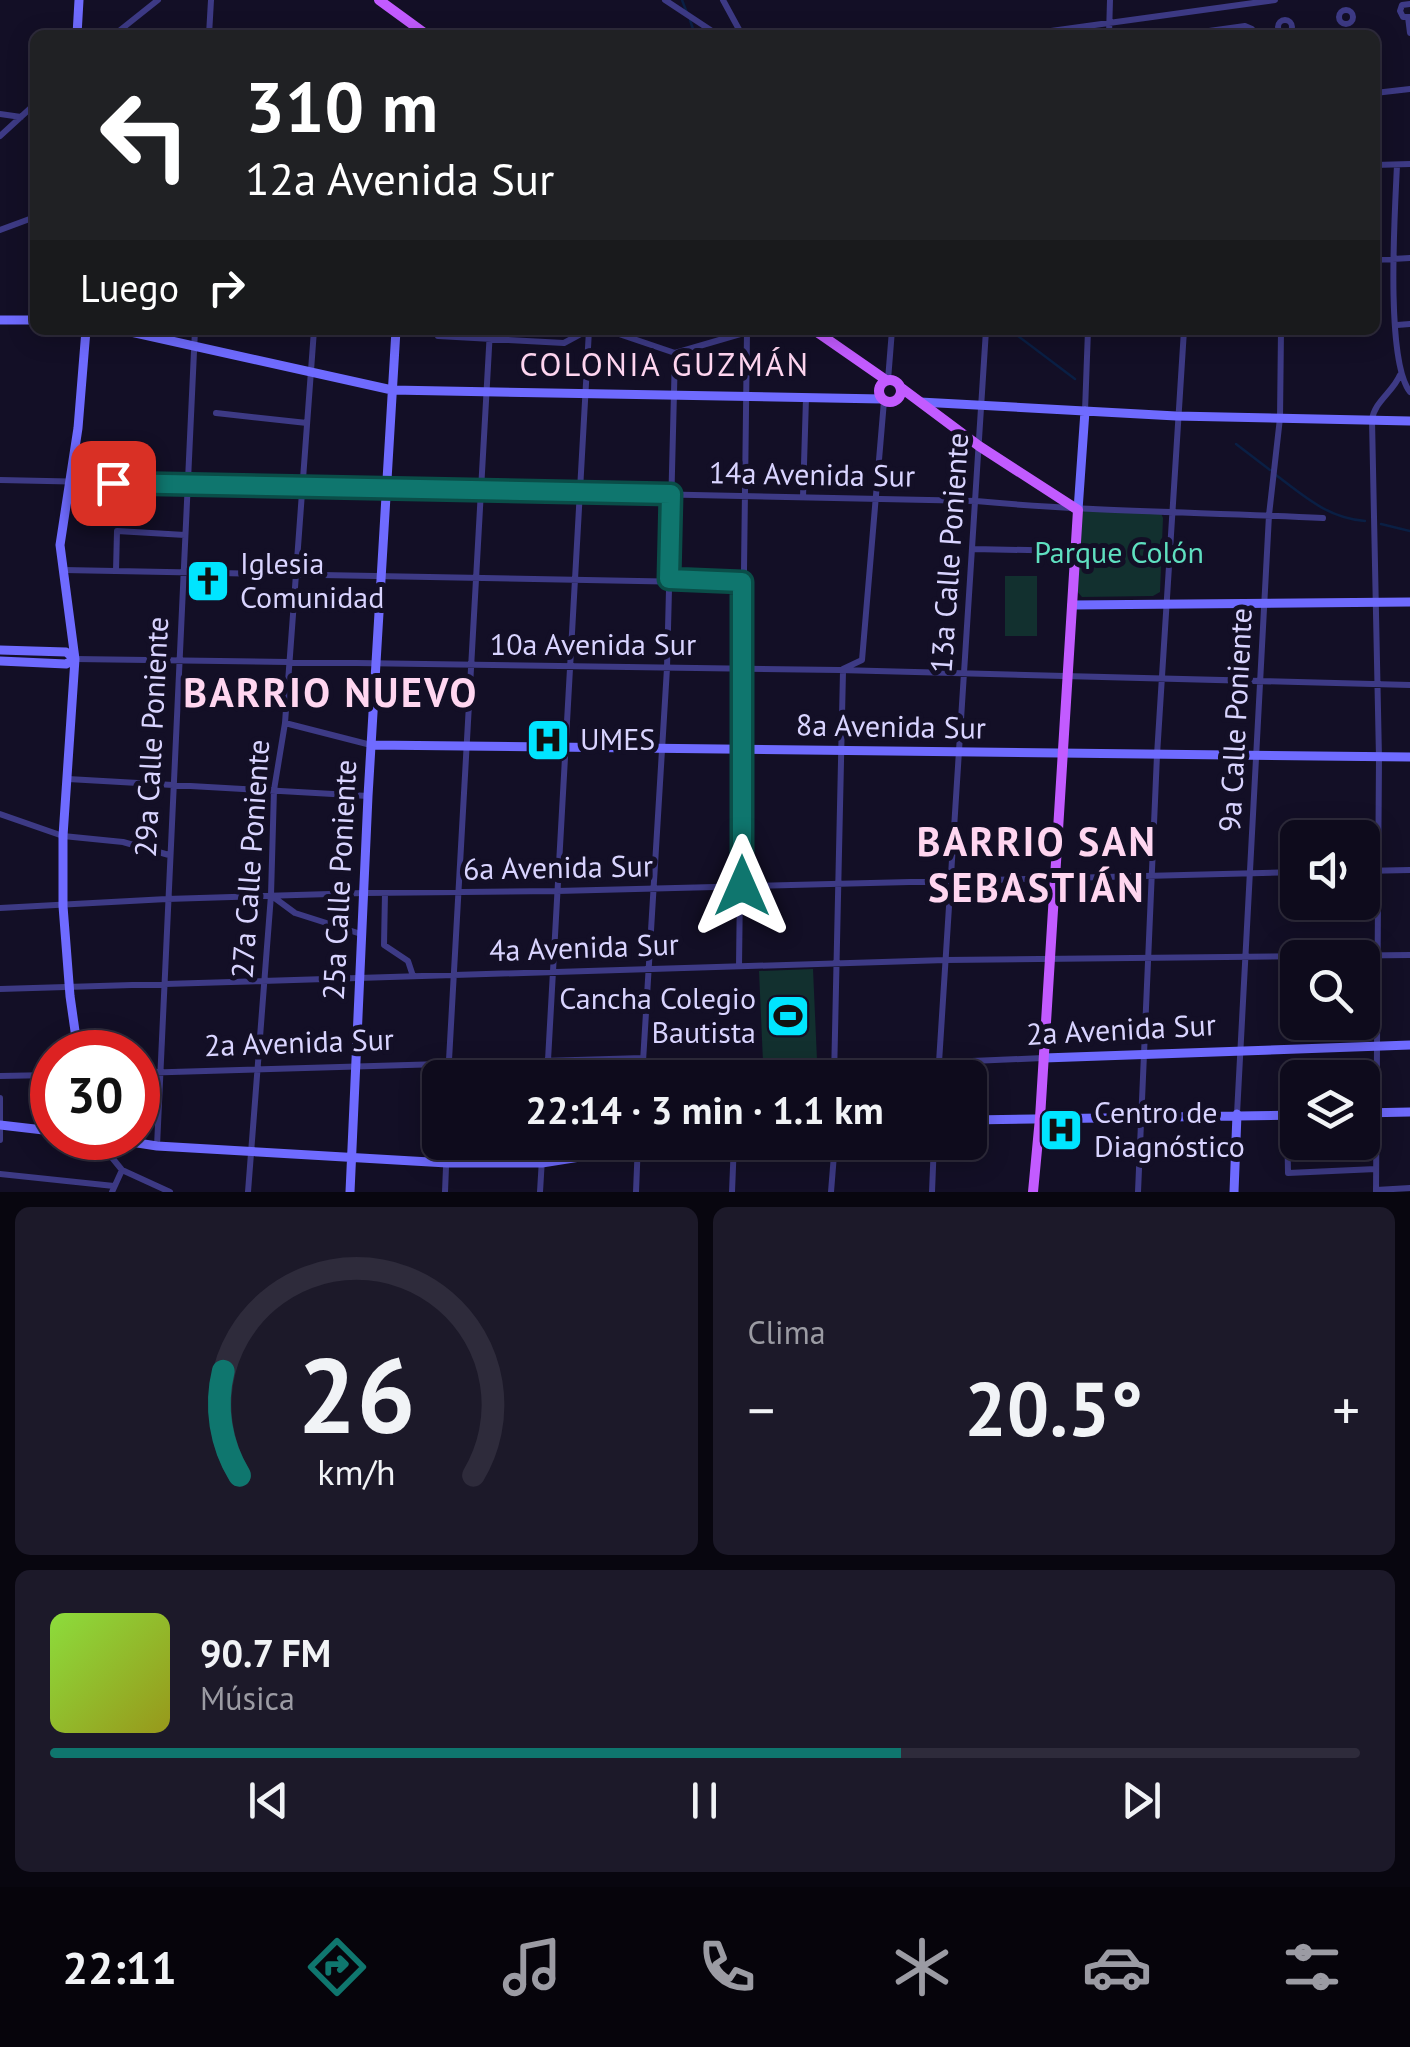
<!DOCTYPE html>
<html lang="es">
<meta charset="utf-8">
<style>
:root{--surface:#0e0b1c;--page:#1c1929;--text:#f1f3f6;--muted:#9b9ba3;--line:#2e2b3b;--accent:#0f766e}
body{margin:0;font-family:"PT Sans",sans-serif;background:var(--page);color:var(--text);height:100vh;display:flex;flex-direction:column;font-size:38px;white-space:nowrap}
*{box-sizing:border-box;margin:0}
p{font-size:32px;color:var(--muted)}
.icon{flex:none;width:55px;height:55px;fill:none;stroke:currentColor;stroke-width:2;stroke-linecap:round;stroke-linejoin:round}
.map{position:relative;height:1192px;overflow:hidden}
.sheet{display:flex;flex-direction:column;gap:15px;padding:15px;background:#08060f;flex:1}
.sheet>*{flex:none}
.guide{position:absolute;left:30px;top:30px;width:1350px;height:305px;border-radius:15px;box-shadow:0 5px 25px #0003,0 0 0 2px var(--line);background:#202124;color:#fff;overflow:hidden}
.controls{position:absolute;left:1280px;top:820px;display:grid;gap:20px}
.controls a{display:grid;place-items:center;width:100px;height:100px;border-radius:15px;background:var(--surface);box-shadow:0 5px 25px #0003,0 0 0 2px var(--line);font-size:50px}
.speed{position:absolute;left:30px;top:1030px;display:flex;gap:20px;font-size:50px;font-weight:700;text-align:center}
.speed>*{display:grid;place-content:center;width:130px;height:130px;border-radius:50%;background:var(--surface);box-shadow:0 5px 25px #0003,0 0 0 2px var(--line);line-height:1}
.speed .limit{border:15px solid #d22;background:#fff;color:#111}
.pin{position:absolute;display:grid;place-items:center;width:85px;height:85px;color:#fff;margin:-42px;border-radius:20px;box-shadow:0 5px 15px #0006}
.me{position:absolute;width:110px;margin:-55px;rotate:0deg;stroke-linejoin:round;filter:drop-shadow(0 0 8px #0008)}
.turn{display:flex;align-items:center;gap:35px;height:210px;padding:0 50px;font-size:45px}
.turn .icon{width:130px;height:130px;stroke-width:2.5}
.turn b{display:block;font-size:70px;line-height:85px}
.then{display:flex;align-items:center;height:95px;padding:0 50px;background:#0003;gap:20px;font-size:38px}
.big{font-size:75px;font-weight:700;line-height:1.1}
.sheet .tile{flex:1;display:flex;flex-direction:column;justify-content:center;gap:15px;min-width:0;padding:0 35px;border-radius:15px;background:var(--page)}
.sheet .dial{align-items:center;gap:0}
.dial svg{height:260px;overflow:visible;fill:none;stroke:var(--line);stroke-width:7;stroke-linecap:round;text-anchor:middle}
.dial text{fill:var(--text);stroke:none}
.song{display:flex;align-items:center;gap:30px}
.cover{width:120px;height:120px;border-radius:15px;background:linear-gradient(135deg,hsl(90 70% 55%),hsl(60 70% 35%))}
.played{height:10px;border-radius:5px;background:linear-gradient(90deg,var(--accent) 65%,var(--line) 65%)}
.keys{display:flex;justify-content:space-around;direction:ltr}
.heat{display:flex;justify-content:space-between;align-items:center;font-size:55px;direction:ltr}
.sheet .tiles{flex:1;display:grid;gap:15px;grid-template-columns:1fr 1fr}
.tile:last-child{grid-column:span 2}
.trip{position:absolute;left:422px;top:1060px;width:565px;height:100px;border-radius:15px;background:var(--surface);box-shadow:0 5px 25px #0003,0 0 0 2px var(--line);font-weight:700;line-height:100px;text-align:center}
.dock{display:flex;height:160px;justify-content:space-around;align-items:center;background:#06040b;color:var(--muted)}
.dock .icon{width:70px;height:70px}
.dock .current{color:var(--accent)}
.dock b{font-size:45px;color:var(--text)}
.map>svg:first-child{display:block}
.green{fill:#12302f}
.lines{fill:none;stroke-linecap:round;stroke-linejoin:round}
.stream{stroke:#0a1f44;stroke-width:2.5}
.street{stroke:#3d3a85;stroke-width:6}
.secondary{stroke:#6f6bff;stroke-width:9}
.primary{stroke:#c25bff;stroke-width:10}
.route-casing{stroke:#0a4d48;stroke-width:25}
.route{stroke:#0f766e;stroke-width:18}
.labels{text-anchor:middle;stroke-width:10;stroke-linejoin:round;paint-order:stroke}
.street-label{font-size:30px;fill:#d9d4ff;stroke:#130f26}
.park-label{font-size:30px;fill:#5fe0c0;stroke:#130f26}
.poi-label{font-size:30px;fill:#d9d4ff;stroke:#130f26;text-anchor:start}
.neighbourhood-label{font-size:32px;letter-spacing:2.5px;fill:#ffd6f0;stroke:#130f26}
.district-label{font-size:40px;font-weight:bold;letter-spacing:2.5px;fill:#ffd6f0;stroke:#130f26}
</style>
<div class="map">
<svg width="1410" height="1192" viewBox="0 0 1410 1192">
<rect width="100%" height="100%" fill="#130f26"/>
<path class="green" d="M1086 510 1161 513 1163 518 1160 592 1153 596 1082 597 1075 589 1079 514Z
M1005 576H1037V636H1005Z
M813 969 817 1060 763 1062 759 971Z"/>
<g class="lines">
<path class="stream" d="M682 0 687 13
M690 20 695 35
M1010 330 1075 379
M1236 444 1270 470
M1276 475C1305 497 1328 518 1365 521
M1381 524 1410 531"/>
<path class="street" d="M665 0 718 35
M723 0 742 35
M1410 4 1402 5 1400 11 1403 17H1410
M1339 17a7 7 0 1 1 14 0a7 7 0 1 1-14 0Z
M1408 17 1410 33
M1278 27a7 7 0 1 1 14 0a7 7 0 1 1-14 0Z
M114 35 158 0
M209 35 211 0
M1022 35 1275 0
M1109 35 1110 0
M1180 35 1245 26 1252 29 1254 35
M1375 93 1410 89
M0 114 21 117
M0 136 35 104
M1375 165 1410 164
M1397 165C1395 210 1385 360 1410 392
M0 230 35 217
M1375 260 1410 258
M1397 325 1410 324
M591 330 616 333 675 353 754 330
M438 336 564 343 588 330
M888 380 892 330
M1085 411 1088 330
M216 413 307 423
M0 480 976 501C1091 512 1207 512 1323 518
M803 497 806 398
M973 549 1075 551
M64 570 742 583
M116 571 117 531 185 535
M75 659 839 670 1410 685
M843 669 862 660 884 401
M285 723 371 745
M68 779 368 796
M0 814 63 836 123 842 169 855
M1362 871 1410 870
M385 893 384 945 408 961 413 976
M272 896 295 913 361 934
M0 908 167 899 364 893 557 891 1298 872
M739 966 747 332
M0 989 946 960 1410 955
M834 1067 1043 1058
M138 1073 643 1058
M0 1076 52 1075
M448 1078 490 330
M547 1078 589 330
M642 1078 667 668 675 353
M834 1078 843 671
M938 1078 986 330
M0 1098V1140
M1237 1114 1269 515 1280 418 1281 330
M1287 1115 1288 1173 1376 1169
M96 1138 122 1170 170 1192
M157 1146 195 330
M0 1174 114 1186
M1376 1190 1410 1188
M112 1192 122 1170
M248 1192 271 895 274 790 285 723 314 330
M445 1192 447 1142
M540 1192 543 1142
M636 1192 638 1142
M732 1192 734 1142
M831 1192 835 1142
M932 1192 934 1142
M1138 1192 1157 755 1184 330
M1376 1192 1379 758 1372 420C1374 402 1393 392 1400 375"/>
<path class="secondary" d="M77 35 79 0
M0 320H35
M122 330 392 390 882 399
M920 402 1176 416 1410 421
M1078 510 1085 411
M1072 605 1410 602
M0 650 66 652 75 659
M0 661 66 664 75 659
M371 745 1410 757
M78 1052 70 996 63 906V836L75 659 60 545 78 428 86 330
M1044 1058 1410 1045
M1362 1113 1410 1112
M970 1120 1298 1115
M0 1125 52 1131
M105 1138 157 1146 447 1163H542L674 1142
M350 1192 368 796 396 330
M1234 1192 1237 1114"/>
<path class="primary" d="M379 0 427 35
M814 330 886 380
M879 391a11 11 0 1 1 22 0a11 11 0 1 1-22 0Z
M900 387 979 446 1078 510 1040 1118 1033 1192"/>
</g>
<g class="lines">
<g class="route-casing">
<path id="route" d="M113 483 671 494 669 579 742 582V886"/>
</g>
<use href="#route" class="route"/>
</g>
<defs>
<g id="church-square" transform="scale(2.25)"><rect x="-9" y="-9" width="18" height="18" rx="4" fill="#00e5ff" stroke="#130f26"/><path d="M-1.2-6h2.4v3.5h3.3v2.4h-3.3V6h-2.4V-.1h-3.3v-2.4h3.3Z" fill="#111"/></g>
<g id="hospital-square" transform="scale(2.25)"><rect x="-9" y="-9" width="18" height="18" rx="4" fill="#00e5ff" stroke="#130f26"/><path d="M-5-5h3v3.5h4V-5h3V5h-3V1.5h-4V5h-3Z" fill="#111"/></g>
<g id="stadium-square" transform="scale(2.25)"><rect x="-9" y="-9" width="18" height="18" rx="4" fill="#00e5ff" stroke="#130f26"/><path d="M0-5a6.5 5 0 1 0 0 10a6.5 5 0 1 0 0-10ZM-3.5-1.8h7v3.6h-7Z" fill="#111"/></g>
</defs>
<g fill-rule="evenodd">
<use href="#church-square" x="208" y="581"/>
<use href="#hospital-square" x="548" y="740"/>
<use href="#stadium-square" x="788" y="1016"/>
<use href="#hospital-square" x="1061" y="1130"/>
</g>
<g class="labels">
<g class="street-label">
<text transform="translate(812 475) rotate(1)" y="10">14a Avenida Sur</text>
<text transform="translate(950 553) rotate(-86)" y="10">13a Calle Poniente</text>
<text x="593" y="655">10a Avenida Sur</text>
<text transform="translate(1236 720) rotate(-87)" y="10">9a Calle Poniente</text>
<text transform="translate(891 727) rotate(1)" y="10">8a Avenida Sur</text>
<text transform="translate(152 737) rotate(-87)" y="10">29a Calle Poniente</text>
<text transform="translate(251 859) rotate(-86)" y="10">27a Calle Poniente</text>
<text transform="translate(558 868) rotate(-1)" y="10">6a Avenida Sur</text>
<text transform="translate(340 880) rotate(-87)" y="10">25a Calle Poniente</text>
<text transform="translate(584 948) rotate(-2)" y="10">4a Avenida Sur</text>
<text transform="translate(1121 1030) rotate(-3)" y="10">2a Avenida Sur</text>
<text transform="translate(299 1043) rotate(-2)" y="10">2a Avenida Sur</text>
</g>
<g class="park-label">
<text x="1119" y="563">Parque Colón</text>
</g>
<g class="poi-label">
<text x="240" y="574">Iglesia<tspan x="240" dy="34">Comunidad</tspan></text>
<text x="580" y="750">UMES</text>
<text x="756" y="1009" text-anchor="end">Cancha Colegio<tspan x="756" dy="34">Bautista</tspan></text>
<text x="1094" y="1123">Centro de<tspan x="1094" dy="34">Diagnóstico</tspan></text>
</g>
<g class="neighbourhood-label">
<text x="665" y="376">COLONIA GUZMÁN</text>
</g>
<g class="district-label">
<text x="331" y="707">BARRIO NUEVO</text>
<text x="1037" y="856">BARRIO SAN<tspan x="1037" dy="46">SEBASTIÁN</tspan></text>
</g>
</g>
</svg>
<div class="controls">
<a><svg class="icon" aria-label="sound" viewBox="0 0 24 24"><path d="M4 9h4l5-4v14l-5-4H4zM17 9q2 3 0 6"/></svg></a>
<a><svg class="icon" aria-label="search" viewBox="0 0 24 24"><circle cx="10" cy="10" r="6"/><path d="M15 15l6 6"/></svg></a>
<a><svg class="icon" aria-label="layers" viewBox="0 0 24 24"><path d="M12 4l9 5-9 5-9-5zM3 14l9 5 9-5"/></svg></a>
</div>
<div class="speed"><div class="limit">30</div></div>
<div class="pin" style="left:113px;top:483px;background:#d93025"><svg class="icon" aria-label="arrive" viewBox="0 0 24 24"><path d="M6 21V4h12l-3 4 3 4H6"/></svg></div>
<svg class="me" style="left:742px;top:886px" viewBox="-20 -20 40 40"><path d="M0-17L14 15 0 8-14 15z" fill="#0f766e" stroke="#fff" stroke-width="4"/></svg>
<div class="trip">22:14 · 3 min · 1.1 km</div>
<div class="guide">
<div class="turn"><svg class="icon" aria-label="left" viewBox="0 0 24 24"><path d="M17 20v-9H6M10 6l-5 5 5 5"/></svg><div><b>310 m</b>12a Avenida Sur</div></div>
<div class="then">Luego<svg class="icon" aria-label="right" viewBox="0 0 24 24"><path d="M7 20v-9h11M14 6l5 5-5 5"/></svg></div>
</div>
</div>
<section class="sheet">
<div class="tiles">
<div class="tile dial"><svg viewBox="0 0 100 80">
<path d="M14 69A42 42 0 1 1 86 69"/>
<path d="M14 69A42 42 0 0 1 9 37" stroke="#0f766e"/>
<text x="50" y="56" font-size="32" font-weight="700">26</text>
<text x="50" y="72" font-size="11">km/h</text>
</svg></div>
<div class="tile"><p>Clima</p>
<div class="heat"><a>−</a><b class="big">20.5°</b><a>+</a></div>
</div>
<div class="tile">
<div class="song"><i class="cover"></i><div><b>90.7 FM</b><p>Música</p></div></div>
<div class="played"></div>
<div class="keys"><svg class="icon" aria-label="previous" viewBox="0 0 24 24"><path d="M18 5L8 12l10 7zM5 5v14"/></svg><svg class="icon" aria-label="pause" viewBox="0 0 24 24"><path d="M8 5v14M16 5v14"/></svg><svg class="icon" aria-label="next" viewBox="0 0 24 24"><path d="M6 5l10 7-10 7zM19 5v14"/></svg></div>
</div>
</div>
</section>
<nav class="dock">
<b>22:11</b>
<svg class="icon current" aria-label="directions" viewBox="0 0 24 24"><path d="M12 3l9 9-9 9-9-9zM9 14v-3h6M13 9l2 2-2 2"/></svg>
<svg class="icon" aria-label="music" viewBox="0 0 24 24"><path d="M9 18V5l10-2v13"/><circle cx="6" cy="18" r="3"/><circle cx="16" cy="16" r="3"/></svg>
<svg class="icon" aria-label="phone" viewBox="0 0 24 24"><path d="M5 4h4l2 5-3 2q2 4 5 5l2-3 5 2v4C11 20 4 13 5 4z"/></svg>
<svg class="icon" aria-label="climate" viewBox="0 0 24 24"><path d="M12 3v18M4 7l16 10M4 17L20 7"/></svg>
<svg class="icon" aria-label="car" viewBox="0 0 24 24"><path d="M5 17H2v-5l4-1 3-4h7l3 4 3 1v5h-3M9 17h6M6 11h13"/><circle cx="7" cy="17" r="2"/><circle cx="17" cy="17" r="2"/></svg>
<svg class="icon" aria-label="filters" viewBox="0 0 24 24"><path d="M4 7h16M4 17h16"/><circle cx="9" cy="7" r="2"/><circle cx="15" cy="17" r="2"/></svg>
</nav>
